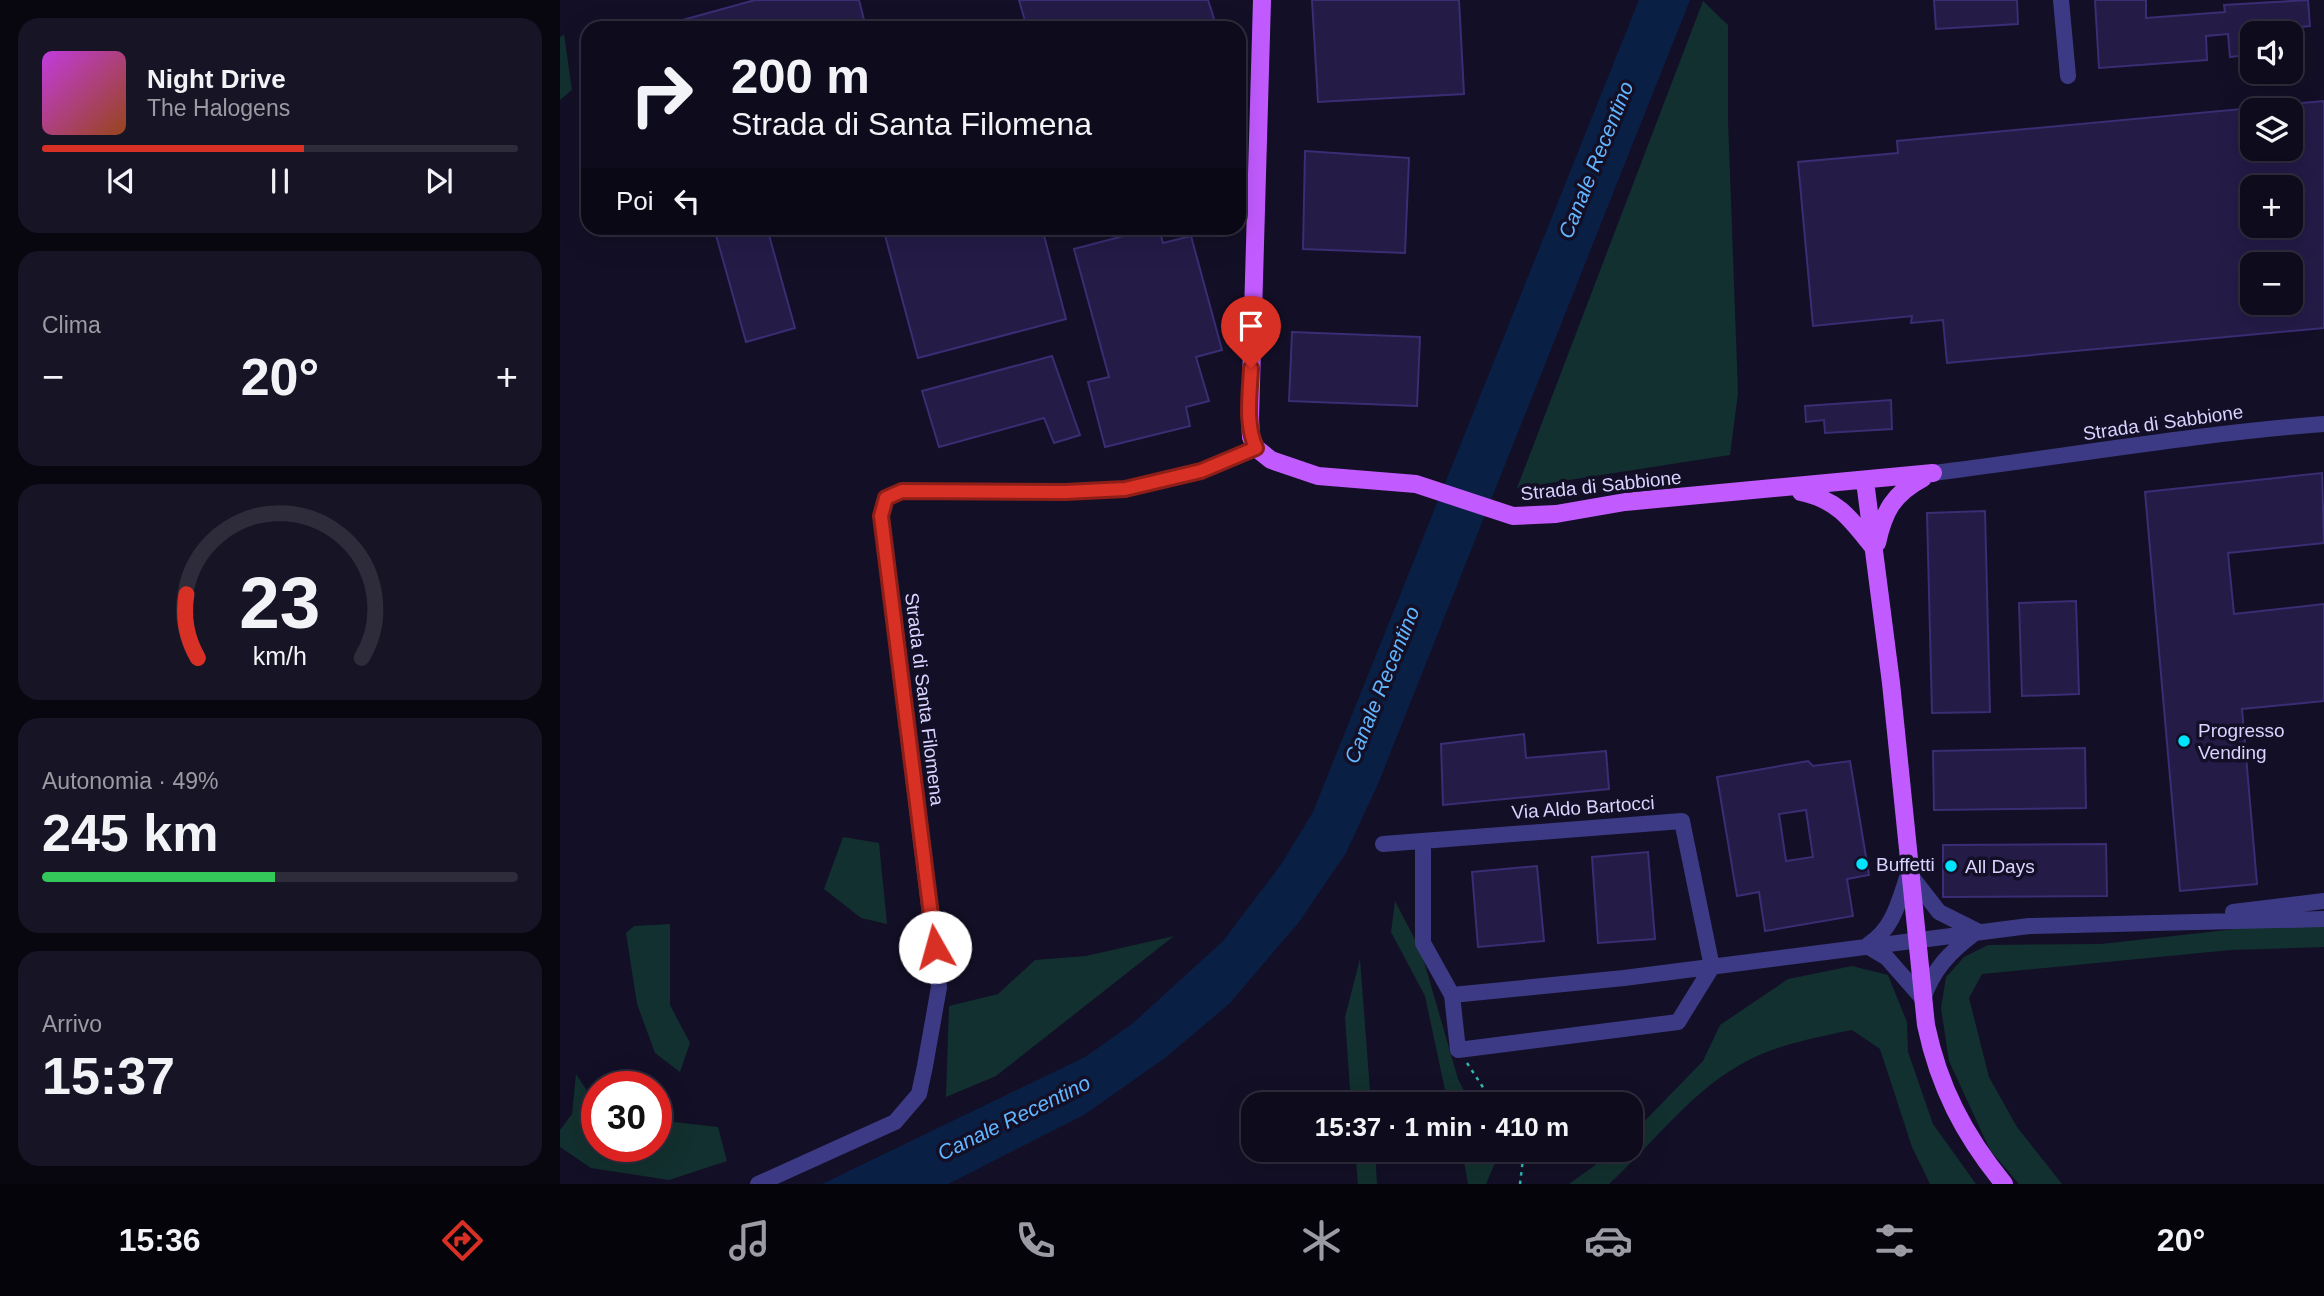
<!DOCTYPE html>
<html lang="it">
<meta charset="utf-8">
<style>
:root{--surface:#0e0b1c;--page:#171425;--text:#f1f3f6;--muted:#9b9ba3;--line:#2e2b3b;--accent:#d93025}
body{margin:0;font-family:Arial,sans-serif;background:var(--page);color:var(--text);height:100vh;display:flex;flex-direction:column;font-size:26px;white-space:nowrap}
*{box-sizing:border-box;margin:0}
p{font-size:23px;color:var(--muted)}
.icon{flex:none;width:38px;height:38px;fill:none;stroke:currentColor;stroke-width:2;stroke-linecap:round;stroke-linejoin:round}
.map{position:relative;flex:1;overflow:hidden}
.side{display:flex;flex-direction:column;gap:18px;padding:18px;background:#08060f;width:560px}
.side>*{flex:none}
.banner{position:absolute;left:21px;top:21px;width:665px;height:214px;border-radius:21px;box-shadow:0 7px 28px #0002,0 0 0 2px var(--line);background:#0e0b1c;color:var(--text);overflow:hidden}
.buttons{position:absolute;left:1680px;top:21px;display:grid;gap:14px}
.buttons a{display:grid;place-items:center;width:63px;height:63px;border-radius:14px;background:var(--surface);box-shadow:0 7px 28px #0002,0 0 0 2px var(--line);font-size:35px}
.speed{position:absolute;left:21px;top:1071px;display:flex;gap:14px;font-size:35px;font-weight:700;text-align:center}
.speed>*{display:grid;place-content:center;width:91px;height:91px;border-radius:50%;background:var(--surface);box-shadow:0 7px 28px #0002,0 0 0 2px var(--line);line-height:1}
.speed .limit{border:10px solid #d22;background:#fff;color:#111}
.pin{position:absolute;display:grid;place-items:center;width:60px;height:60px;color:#fff;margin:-72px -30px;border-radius:50% 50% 50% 0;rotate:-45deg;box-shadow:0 0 7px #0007}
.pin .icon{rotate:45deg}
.me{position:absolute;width:77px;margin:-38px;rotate:353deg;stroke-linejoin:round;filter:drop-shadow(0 0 5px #0008)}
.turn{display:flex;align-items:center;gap:24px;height:147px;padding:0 35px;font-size:32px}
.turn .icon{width:91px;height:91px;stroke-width:2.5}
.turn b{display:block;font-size:49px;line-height:60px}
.then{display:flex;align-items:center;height:66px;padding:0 35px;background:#0003;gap:14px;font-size:26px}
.big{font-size:52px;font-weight:700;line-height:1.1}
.side .card{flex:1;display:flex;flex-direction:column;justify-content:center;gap:10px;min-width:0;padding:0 24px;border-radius:21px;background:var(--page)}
.side .dial{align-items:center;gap:0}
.dial svg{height:182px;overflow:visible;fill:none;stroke:var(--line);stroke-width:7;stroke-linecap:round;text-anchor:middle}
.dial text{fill:var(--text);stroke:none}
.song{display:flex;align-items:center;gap:21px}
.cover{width:84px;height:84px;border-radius:10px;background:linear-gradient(135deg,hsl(290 70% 55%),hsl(20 70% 35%))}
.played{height:7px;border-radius:4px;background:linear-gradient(90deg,var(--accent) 55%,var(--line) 55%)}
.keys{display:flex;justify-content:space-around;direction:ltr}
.heat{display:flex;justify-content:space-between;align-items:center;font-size:38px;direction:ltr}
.charge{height:10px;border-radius:5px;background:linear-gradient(90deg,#34c759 49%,var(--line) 0)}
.trip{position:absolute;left:681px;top:1092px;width:402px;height:70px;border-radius:21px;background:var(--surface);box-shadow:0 7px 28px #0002,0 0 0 2px var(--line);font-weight:700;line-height:70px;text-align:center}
.tabs{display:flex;height:112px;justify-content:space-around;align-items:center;background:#06040b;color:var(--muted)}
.tabs .icon{width:49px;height:49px}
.tabs .selected{color:var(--accent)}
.tabs b{font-size:32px;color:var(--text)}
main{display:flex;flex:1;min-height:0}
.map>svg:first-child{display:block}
.green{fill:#12302f}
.water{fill:#0a1f44}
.building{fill:#241b47;stroke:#3b2d73;stroke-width:2;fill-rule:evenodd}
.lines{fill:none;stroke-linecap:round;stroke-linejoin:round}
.path{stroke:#2fb8b0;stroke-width:2.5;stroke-dasharray:3.5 5;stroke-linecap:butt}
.minor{stroke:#3d3a85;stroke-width:16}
.major{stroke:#c25bff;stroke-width:18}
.route-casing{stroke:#8d1f18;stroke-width:18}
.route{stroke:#d93025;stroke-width:12}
.poi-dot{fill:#00e5ff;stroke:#130f26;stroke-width:2.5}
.labels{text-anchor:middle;stroke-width:7;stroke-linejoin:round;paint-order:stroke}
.street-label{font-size:19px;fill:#d9d4ff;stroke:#130f26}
.poi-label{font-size:19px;fill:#d9d4ff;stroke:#130f26;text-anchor:start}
.water-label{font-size:21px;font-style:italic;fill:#62b6ff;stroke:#130f26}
</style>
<main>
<section class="side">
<div class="card">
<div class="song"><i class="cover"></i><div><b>Night Drive</b><p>The Halogens</p></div></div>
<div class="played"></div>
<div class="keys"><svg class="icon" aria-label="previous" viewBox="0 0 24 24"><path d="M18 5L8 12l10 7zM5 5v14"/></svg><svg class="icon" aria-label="pause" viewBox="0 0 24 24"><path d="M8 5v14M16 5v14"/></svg><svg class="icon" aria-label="next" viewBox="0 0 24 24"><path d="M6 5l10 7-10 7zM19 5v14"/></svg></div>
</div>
<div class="card"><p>Clima</p>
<div class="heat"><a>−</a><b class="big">20°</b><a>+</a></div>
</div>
<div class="card dial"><svg viewBox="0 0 100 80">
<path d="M14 69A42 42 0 1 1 86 69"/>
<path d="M14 69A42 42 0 0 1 9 41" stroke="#d93025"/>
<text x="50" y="56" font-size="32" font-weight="700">23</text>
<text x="50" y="72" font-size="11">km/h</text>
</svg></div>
<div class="card"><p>Autonomia · 49%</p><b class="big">245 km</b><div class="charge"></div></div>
<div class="card"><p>Arrivo</p><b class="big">15:37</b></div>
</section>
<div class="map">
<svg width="1764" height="1184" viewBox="0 0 1764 1184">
<rect width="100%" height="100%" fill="#130f26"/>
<path class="green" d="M1143 1 1168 25V119L1178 393 1170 455 957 488Z
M4 34 12 90 0 100V37Z
M283 837 319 843 327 924 301 918 264 889Z
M835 901 861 951 898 1079 911 1104H888L865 996 831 932Z
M110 924V1005L130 1043 120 1072 95 1053 77 1004 66 933 74 926Z
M1764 925V947L1671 950 1422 974 1409 998 1429 1077 1457 1127 1502 1184H1459L1430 1150 1389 1061 1381 1008 1386 977 1404 957 1428 945 1541 944 1703 926Z
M614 936 436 1076 386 1097 389 1006 438 994 475 960 526 956Z
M800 959 811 1104H791L785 1017Z
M1292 966 1328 975 1347 1022 1348 1052 1373 1124 1416 1184H1370L1352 1147 1320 1049 1292 1030C1258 1037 1220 1044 1189 1060 1134 1087 1094 1143 1049 1184H1009L1056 1150H1071V1135L1143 1061 1160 1025 1228 979Z
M16 1074 37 1106V1146H96V1120L158 1127 167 1161 109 1180 31 1168 0 1147V1130L12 1114Z
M795 1150H815L817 1184H798Z
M902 1150H935L938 1156 926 1184H908Z"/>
<path class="water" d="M1079 0H1130L818 784 786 853 739 922 669 1004 605 1058 524 1115 388 1184H262L525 1057 572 1024 663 941 720 866 753 812Z"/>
<path class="building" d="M195 0H299L306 28H108V24Z
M459 0H648L657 28H467Z
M752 0H899L904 94 758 102Z
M1374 0H1457L1458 24 1376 29Z
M1535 0H1586V18L1665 12 1664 5 1748 0 1750 26 1728 28V33H1692V54L1670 57 1668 34 1646 36 1647 60 1539 68Z
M1764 101V328L1387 363 1383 320 1351 323 1352 316 1253 326 1238 162 1338 153 1337 141 1692 108V149H1731V104ZM1692 187H1731V226H1692ZM1692 264H1731V303H1692Z
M745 151 849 158 845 253 743 249Z
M154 228H207L235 328 186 342Z
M323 228H482L506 319 358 358Z
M594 228H599L603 243 631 236 662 350 636 357 649 401 626 407 630 426 545 447 528 382 549 377 514 249Z
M732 332 860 337 857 406 729 401Z
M492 356 520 435 494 443 484 418 379 447 362 391Z
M1331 400 1332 429 1265 433 1264 420 1246 422 1245 406Z
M1762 473 1764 543 1668 553 1674 614 1764 604V701L1682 709 1697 884 1620 891 1585 492Z
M1425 511 1430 712 1372 713 1367 513Z
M1516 601 1519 694 1462 696 1459 603Z
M964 734 966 758 1046 751 1049 789 883 805 881 744Z
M1525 748 1526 808 1374 810 1373 751Z
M1248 761 1253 766 1290 761 1309 875 1287 879 1293 916 1205 931 1199 892 1177 896 1157 777ZM1246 810 1253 857 1226 861 1219 814Z
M1546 844 1547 896 1383 897V845Z
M1088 852 1095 939 1038 943 1032 857Z
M977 866 984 941 918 947 912 872Z"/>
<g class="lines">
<path class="path" d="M907 1063 934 1104
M960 1184 964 1150"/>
<path class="minor" d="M1501 0 1508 76
M1373 473C1503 457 1633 434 1764 424
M823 844 1122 821 1152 967 1118 1022 898 1050 892 995 863 943V841
M1351 876 1379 912 1417 931
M1673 912 1764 901
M1309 944C1334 928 1339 900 1349 872
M1307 946 1327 958 1363 999
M892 995 1064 978 1469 926 1764 919
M1363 999C1373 969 1390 952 1415 933
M198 1184 335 1122 359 1094 365 1066 379 987 321 516 326 498 342 491 505 492 566 489 641 471 696 448"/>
<path class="major" d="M702 0 690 418 691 437 696 448 711 460 758 476 856 484 953 516 996 514 1065 502 1373 473
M1305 481 1331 683 1366 1025C1379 1087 1404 1135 1444 1184
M1241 492C1278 500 1291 519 1313 547
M1317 543C1324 511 1333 494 1363 478"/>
</g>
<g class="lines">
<g class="route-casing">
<path id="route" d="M375 947 321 516 326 498 342 491 505 492 565 489 641 471 696 448C685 424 690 394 691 368"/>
</g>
<use href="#route" class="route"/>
</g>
<g class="poi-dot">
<circle cx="1624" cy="741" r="7"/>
<circle cx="1302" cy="864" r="7"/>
<circle cx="1391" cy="866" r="7"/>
</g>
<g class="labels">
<g class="street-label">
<text transform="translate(1603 422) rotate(-8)" y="7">Strada di Sabbione</text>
<text transform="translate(1041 485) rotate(-6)" y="7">Strada di Sabbione</text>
<text transform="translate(365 699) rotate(83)" y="7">Strada di Santa Filomena</text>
<text transform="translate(1023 807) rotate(-4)" y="7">Via Aldo Bartocci</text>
</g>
<g class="poi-label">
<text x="1638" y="737">Progresso<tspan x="1638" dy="22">Vending</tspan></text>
<text x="1316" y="871">Buffetti</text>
<text x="1405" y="873">All Days</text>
</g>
<g class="water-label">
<text transform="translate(1036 160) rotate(-68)" y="7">Canale Recentino</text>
<text transform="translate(822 685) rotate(-68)" y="7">Canale Recentino</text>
<text transform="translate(454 1118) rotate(-26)" y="7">Canale Recentino</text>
</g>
</g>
</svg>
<div class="buttons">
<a><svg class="icon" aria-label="sound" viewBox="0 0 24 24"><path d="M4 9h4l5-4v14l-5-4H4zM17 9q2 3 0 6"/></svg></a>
<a><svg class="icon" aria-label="layers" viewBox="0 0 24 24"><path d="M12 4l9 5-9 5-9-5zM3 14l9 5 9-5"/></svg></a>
<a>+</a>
<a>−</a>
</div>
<div class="speed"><div class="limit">30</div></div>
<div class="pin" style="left:691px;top:368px;background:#d93025"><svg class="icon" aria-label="arrive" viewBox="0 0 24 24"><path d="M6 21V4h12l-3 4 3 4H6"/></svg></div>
<svg class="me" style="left:375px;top:947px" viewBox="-20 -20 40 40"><circle r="19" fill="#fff"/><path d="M0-13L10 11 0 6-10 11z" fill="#d93025"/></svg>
<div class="trip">15:37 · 1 min · 410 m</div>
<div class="banner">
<div class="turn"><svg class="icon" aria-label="right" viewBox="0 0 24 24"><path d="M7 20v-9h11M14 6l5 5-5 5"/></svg><div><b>200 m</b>Strada di Santa Filomena</div></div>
<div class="then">Poi<svg class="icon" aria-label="left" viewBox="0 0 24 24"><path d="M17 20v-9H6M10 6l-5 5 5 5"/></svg></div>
</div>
</div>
</main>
<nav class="tabs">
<b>15:36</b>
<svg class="icon selected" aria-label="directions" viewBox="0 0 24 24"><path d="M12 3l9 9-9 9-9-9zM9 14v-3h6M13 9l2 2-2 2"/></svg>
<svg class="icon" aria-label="music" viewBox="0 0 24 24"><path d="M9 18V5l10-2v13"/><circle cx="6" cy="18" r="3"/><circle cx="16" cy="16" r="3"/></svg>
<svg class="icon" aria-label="phone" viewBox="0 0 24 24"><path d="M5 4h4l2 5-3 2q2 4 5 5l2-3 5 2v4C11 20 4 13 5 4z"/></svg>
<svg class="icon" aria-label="climate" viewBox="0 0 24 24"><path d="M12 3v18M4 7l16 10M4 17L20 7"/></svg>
<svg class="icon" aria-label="car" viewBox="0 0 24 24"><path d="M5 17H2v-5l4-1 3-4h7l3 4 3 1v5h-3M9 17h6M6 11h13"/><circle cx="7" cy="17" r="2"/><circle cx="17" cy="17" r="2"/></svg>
<svg class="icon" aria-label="filters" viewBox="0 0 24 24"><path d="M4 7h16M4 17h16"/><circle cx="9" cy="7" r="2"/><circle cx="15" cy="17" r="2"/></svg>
<b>20°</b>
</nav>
